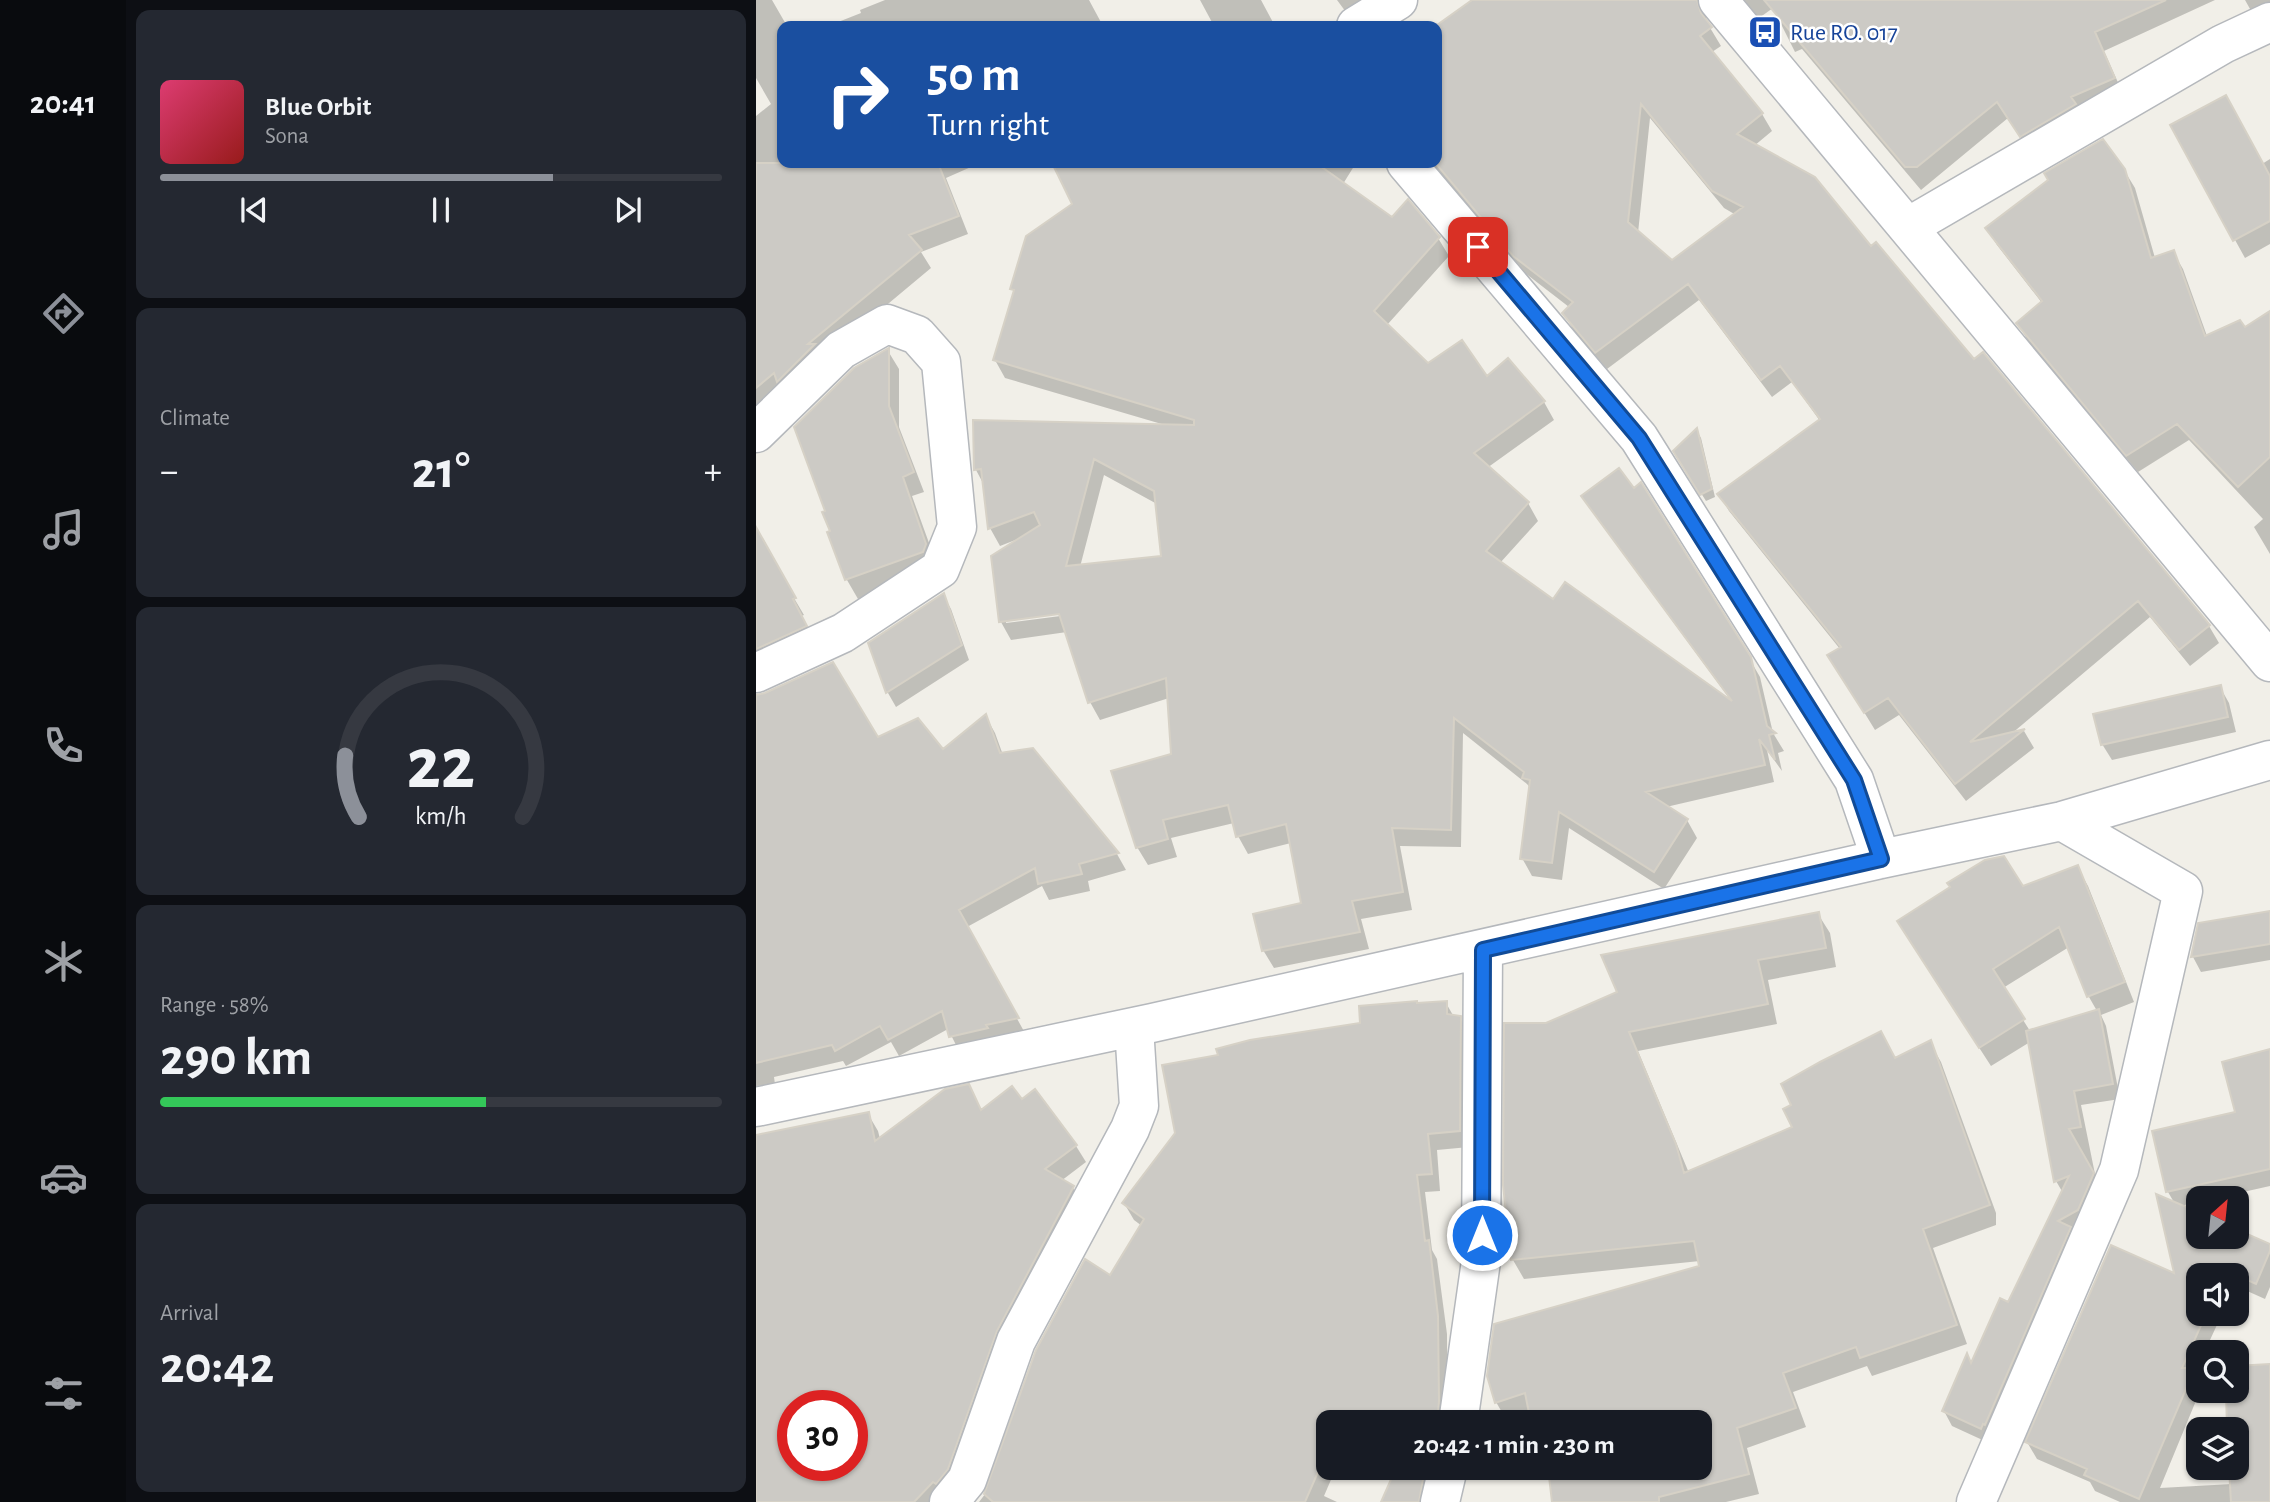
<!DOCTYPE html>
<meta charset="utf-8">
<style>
:root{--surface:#171b24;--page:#242831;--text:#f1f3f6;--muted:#9ea1a6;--line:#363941;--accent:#8c9099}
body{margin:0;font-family:"Alegreya Sans",sans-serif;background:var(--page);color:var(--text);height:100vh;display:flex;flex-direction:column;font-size:26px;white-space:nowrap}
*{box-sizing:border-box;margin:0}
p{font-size:23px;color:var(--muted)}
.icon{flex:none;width:38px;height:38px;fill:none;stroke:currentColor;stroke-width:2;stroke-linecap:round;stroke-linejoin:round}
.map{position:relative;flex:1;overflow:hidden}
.side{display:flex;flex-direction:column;gap:10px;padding:10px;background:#0d0f14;width:630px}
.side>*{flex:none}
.banner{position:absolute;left:21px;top:21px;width:665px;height:147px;border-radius:14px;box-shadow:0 2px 5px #0004;background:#1a4fa0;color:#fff;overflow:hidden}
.needle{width:46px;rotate:27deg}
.controls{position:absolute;left:1430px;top:1186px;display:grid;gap:14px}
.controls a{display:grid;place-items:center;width:63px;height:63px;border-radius:14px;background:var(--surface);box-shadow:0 2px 5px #0004;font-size:35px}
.speed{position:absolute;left:21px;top:1390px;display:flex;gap:14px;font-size:35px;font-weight:700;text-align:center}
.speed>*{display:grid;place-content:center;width:91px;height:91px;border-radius:50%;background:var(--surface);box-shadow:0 2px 5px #0004;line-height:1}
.speed .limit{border:10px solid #d22;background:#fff;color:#111}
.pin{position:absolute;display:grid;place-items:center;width:60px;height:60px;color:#fff;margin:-30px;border-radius:14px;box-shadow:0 4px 10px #0006}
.me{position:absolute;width:77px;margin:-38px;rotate:0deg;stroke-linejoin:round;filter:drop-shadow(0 0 5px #0008)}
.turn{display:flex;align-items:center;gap:24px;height:147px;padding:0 35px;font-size:32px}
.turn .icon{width:91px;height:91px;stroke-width:2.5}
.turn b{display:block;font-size:49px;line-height:60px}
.big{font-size:52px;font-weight:700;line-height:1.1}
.side .card{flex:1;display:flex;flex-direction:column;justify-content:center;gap:10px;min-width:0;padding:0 24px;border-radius:14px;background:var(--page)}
.side .dial{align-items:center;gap:0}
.dial svg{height:182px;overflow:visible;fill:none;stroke:var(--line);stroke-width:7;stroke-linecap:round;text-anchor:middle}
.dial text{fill:var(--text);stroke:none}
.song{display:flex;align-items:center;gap:21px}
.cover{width:84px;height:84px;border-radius:10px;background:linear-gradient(135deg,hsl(340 70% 55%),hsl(0 70% 35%))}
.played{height:7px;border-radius:4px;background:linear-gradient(90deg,var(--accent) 70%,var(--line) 70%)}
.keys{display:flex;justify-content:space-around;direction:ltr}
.heat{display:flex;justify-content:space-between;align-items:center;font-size:38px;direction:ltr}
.charge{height:10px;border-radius:5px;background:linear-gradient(90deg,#34c759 58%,var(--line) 0)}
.trip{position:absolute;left:560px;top:1410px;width:396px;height:70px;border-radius:14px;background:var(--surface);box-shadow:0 2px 5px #0004;font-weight:700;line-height:70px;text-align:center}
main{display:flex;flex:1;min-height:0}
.tabs{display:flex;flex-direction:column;width:126px;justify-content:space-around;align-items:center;background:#090b0e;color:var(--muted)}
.tabs .icon{width:49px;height:49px}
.tabs .current{color:var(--accent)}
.tabs b{font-size:32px;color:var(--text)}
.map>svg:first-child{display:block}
.shadow{fill:#0003;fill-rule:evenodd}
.building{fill:#cccac5;stroke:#d6d1c6;stroke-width:2;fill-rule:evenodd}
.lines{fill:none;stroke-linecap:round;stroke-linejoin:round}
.minor-casing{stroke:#b5b8bc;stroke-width:41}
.minor{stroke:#fff;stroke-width:38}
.route-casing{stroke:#114b97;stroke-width:18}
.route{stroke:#1a73e8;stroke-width:12}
.labels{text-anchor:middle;stroke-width:5;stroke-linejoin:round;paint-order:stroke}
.transit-label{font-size:24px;fill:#164399;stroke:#fff;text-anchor:start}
</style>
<main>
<nav class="tabs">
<b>20:41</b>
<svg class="icon current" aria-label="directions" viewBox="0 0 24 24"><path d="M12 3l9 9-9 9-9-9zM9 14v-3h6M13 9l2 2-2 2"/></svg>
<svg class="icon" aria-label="music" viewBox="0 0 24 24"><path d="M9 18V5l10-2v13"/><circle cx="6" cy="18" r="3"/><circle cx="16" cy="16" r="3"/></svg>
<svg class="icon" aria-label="phone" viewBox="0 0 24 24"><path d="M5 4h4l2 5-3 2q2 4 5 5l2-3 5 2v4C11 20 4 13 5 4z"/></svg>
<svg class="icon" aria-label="climate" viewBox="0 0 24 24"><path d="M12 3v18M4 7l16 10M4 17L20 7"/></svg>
<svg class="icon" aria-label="car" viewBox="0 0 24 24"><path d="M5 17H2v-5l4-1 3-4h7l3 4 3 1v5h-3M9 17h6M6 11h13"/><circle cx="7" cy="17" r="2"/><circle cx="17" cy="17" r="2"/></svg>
<svg class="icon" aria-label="filters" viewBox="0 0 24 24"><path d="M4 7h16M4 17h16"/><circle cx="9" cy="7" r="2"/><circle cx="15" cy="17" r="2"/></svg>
</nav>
<section class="side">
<div class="card">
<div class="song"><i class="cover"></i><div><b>Blue Orbit</b><p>Sona</p></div></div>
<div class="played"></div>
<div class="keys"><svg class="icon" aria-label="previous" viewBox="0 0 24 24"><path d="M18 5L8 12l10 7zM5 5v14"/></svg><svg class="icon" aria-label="pause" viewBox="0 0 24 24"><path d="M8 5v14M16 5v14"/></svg><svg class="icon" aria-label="next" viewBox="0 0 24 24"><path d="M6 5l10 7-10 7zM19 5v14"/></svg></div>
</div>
<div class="card"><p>Climate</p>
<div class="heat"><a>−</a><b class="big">21°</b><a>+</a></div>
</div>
<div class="card dial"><svg viewBox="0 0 100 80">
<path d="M14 69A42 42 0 1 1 86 69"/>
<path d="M14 69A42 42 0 0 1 8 42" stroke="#8c9099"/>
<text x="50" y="56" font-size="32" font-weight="700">22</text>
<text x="50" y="72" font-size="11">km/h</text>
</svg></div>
<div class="card"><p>Range · 58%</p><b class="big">290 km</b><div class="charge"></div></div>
<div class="card"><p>Arrival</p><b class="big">20:42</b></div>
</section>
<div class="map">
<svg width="1514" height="1502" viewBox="0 0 1514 1502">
<rect width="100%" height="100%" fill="#f1efe8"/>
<path class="shadow" d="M0 0H16L31 26H26V163H224L190 178 212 234 165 252 175 268 66 359 0 418V116L15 104 0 78Z
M129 0H333L347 26H72L105 13 104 10Z
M444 0H505L519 26H458Z
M581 0H638L598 23Z
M719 0H959L951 10 950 21 965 46 956 52 1006 114 1016 131 998 146 1115 248 1218 361 1226 354 1453 626 1463 643 1434 666 1394 617 1254 735 1268 731 1278 748 1210 801 1143 715 1119 730 1084 673V649L973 511 963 494 1064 421 1036 382 1016 397 943 300 851 369 818 331 808 313 813 307 769 273 673 163H681V27ZM894 118 968 208 980 215 916 263 882 233Z
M986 0H1459L1348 51 1368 96 1275 153 1252 118 1165 190 1046 49 1039 52 1017 8 1003 18Z
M1489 0H1514V21L1503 25Z
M1416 126 1506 164 1514 159V244L1489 258Z
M298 163H600L587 184 636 220 682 238 693 256 631 325 672 366 731 379 752 361 788 402 798 420 731 468 772 503 782 521 744 563 797 602 976 702 838 514 827 496 993 658 1004 677 1017 733 1028 751 1022 753 1026 771 1011 750 1018 782 910 807 931 820 941 838 908 889 813 828 806 880 776 876 766 858 775 789 771 784 707 733 705 847 644 846 656 910 605 919 613 949 518 968 507 950 547 905 535 843 492 854 482 836 478 823 415 838 421 857 392 865 381 847 417 755 413 698 344 720 334 702 311 632 255 640 245 622 237 557 262 539 244 546 234 528 228 485 220 470 219 421 409 425 249 378 239 360 259 293 256 289 318 204ZM348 475 401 504 407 558 324 567ZM312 611V615L250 623V620Z
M1368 170 1379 188 1399 258 1417 252 1427 269 1451 336 1488 329 1514 315V554L1498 527 1507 519 1433 440 1382 472 1272 341 1262 323 1286 303 1241 245 1231 228Z
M132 351 143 369V427L168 492 156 496 181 565 178 572 102 599 91 580 74 533Z
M941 431 945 438 959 497 950 501 919 452Z
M0 534 48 615 45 616 59 643 0 670Z
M187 595 195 609 213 660 140 707 132 693 114 644Z
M1464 687 1473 703 1480 732 1356 760 1346 744Z
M0 696 121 739 187 752 230 717 239 733 247 755 275 748 361 854 370 870 332 881 334 891 293 900 286 886 211 927 270 1035 204 1053 192 1029 143 1056 135 1042 90 1066 87 1061 18 1077 19 1084 0 1086Z
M1321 867 1332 886 1378 1002 1345 1015 1350 1026 1364 1099 1325 1105 1340 1179 1233 1443 1196 1426 1188 1411 1212 1357 1216 1364 1253 1304 1307 1193 1300 1181 1274 1042 1235 1066 1154 941 1267 888ZM1313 947 1333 997 1341 1011 1274 1031 1247 988Z
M1514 913V960L1445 972 1437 957 1444 925Z
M1062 914 1074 933 1080 967 1012 980 1021 1024 882 1051 933 1173 1038 1127 1139 1060 1174 1043 1185 1062 1240 1213V1225L1177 1248 1211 1344 1116 1376 1111 1366 1037 1392 1050 1427 991 1448 1003 1494 970 1502H798L943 1468V1423L775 1414 751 1421 740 1402 945 1267 944 1261 768 1279 757 1260 749 1185 790 1025Z
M690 1003 698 1017 704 1018 713 1034V1147L681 1150 684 1191 669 1192 676 1250 681 1259 691 1334V1423H572V1468H580L568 1496 581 1502H223L233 1489 386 1226 378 1220 368 1203 421 1133 464 1056Z
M1514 1051V1186L1456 1199H1442V1202L1424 1206 1442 1214V1237L1514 1246V1287L1509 1299 1480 1286V1276H1442V1314H1466L1448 1353H1442L1440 1373 1442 1377V1391H1444L1404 1488 1476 1484 1480 1468V1391L1514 1366V1502H1364L1339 1491 1334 1482 1281 1459 1271 1442 1421 1276 1419 1204 1412 1192 1398 1132 1481 1113Z
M212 1086 226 1112 266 1102 320 1146 330 1162 305 1181 317 1188 327 1204 188 1502H0V1137L112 1114 122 1131 124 1139ZM37 1405H96V1465H37Z
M642 1468H676L667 1502H641Z"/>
<path class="building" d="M716 0H941L945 13 956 27 944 36 1007 113 981 134 1059 177 1115 246 1120 242 1218 359 1227 352 1454 625 1423 650 1382 601 1214 742 1269 729 1199 784 1132 698 1108 713 1071 655 1085 647 961 494 1064 419 1024 366 1005 380 932 284 839 353 806 313 817 302 757 256 681 165V25ZM885 104 956 191 987 207 916 260 872 222Z
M1008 0H1410L1339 32 1359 78 1315 97 1320 104 1264 137 1241 102 1161 167H1149Z
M1470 95 1514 176V221L1477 241 1414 125Z
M1347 139 1369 169 1395 258 1418 250 1449 336 1484 320 1489 327 1514 311V457L1482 487 1421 424 1370 456 1260 323 1286 301 1229 228 1292 180 1288 173Z
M0 163H182L203 216 153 235 166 250 52 344H59L21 382 18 373 0 388Z
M296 163H560L636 217 652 199 684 237 618 311 672 363 706 340 731 376 752 358 789 401 718 453 773 502 730 551 797 599 809 582 976 701 825 496 863 468 878 488 885 482 995 657 1011 726 1020 733 1013 735 1019 760 1003 739 1009 765 890 792 932 819 898 872 803 812 796 863 764 859 774 780 766 778 768 772 698 718 695 830 636 828 647 892 596 901 604 932 506 951 497 914 545 903 530 824 480 837 472 805 407 820 412 839 380 848 355 771 415 754 410 678 332 703 303 614 243 622 235 556 284 525 278 512 232 529 225 469 218 470 217 420 438 425V420L237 360 258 290 254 289 270 236 316 204ZM338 459 398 491 405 556 310 566Z
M133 348V406L158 472 147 477 170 544 167 552 89 580 71 532 74 531 66 512 69 511 38 427 98 368Z
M941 428 956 489 944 495 917 451Z
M0 527 40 598 37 599 51 626 0 649Z
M188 593 206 645 130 693 112 643Z
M77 662 122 737 162 718 187 749 230 714 244 753 277 748 363 853 323 864 326 874 282 884 279 868 203 910 263 1018 230 1025 232 1028 193 1037 186 1011 132 1040 124 1026 79 1051 76 1045 0 1063V695L9 693Z
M1465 685 1472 717 1345 745 1337 714Z
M1248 856 1267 886 1322 865 1369 982 1331 997 1303 927 1237 969 1269 1019 1223 1048 1141 921 1194 887 1191 883 1229 860Z
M1514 911V944L1435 957 1442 923Z
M1063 912 1070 948 1002 960 1012 1004 873 1032 920 1144 928 1173 1036 1127 1027 1109 1035 1105 1025 1084 1064 1062 1125 1031 1139 1058 1175 1040 1234 1205 1167 1229 1201 1325 1104 1358 1100 1347 1027 1373 1040 1408 981 1428 993 1474 903 1497V1502H796L792 1468H943V1423H775L769 1393 739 1403 731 1376 738 1324 943 1266 938 1241 755 1260 747 1185 748 1023H790L861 992 845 955Z
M661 1001V1003L691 1001V1014L705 1016 704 1131 672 1134 676 1174 661 1175 669 1241 673 1240 682 1316 683 1401 681 1423H572V1449L549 1502H237L228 1494 280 1350 329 1259 354 1275 388 1219 366 1203 419 1133 406 1065 462 1055 460 1049 494 1040 604 1023 603 1006Z
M1343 1009 1357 1084 1318 1091 1325 1127 1313 1129 1338 1173 1322 1210 1302 1221 1315 1227 1229 1425 1227 1424 1225 1429 1186 1411 1211 1353 1215 1363 1244 1298 1252 1302 1313 1176 1298 1182 1270 1031Z
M1514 1049V1169L1410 1192 1396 1131 1479 1112 1466 1062Z
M213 1084 225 1110 256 1086 266 1099 279 1089 321 1145 289 1169 318 1186 241 1331 192 1469 180 1484 177 1482 158 1502H0V1135L113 1112 119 1141 189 1089ZM37 1405H96V1465H37Z
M1400 1194 1442 1212V1237H1480V1229L1514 1244V1251L1500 1284 1469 1270 1467 1276H1442V1314H1450L1426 1368H1439L1383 1499 1328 1475 1331 1469 1269 1442 1355 1245 1418 1273Z
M1514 1364V1502H1475L1473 1468H1480V1430H1471L1470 1391H1480V1366Z
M640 1468H669L663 1502H625Z"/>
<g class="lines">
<g class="minor-casing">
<path id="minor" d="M962 0 1514 662
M600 26 642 0
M650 163 883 438 1098 780 1125 859
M1152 227 1467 44 1514 22
M0 433 85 350 131 324 161 335 185 362 201 527 184 569 87 633 0 673
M0 1107 396 1023 1125 859 1306 821 1514 760
M702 1423 725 1261 727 950
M193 1502 211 1480 260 1341 374 1129 383 1106 378 1027
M684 1502 692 1468
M1220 1502 1363 1170 1427 891 1306 821"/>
</g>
<use href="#minor" class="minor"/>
</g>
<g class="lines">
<g class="route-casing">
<path id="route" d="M722 247 883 438 1098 780 1125 859 727 950 726 1235"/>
</g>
<use href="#route" class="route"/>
</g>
<defs>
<g id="bus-square" transform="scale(1.75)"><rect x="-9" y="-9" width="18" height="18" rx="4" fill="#1a4fb4" stroke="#fff"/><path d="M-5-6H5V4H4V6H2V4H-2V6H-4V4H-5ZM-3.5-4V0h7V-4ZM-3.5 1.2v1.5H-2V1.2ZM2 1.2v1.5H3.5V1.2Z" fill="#fff"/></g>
</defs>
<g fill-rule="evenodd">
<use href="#bus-square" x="1009" y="32"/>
</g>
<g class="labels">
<g class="transit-label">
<text x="1034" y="40">Rue RO. 017</text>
</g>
</g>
</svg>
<div class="controls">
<a><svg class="needle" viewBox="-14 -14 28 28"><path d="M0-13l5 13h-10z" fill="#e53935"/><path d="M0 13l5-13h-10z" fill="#9ea1a6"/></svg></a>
<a><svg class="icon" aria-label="sound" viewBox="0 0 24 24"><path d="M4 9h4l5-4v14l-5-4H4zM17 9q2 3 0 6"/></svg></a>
<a><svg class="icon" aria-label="search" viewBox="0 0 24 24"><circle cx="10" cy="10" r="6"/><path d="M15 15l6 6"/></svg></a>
<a><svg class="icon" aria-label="layers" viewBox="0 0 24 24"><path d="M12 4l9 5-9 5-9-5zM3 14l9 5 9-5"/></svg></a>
</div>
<div class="speed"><div class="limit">30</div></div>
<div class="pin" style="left:722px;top:247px;background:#d93025"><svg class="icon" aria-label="arrive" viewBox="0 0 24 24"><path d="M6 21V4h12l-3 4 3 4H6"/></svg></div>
<svg class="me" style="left:726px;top:1235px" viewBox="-20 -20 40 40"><circle r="17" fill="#1a73e8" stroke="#fff" stroke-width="3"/><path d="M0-11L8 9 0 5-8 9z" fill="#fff"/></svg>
<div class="trip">20:42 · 1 min · 230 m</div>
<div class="banner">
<div class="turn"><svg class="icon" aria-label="right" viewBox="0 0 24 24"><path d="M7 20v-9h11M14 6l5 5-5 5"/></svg><div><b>50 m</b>Turn right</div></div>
</div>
</div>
</main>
